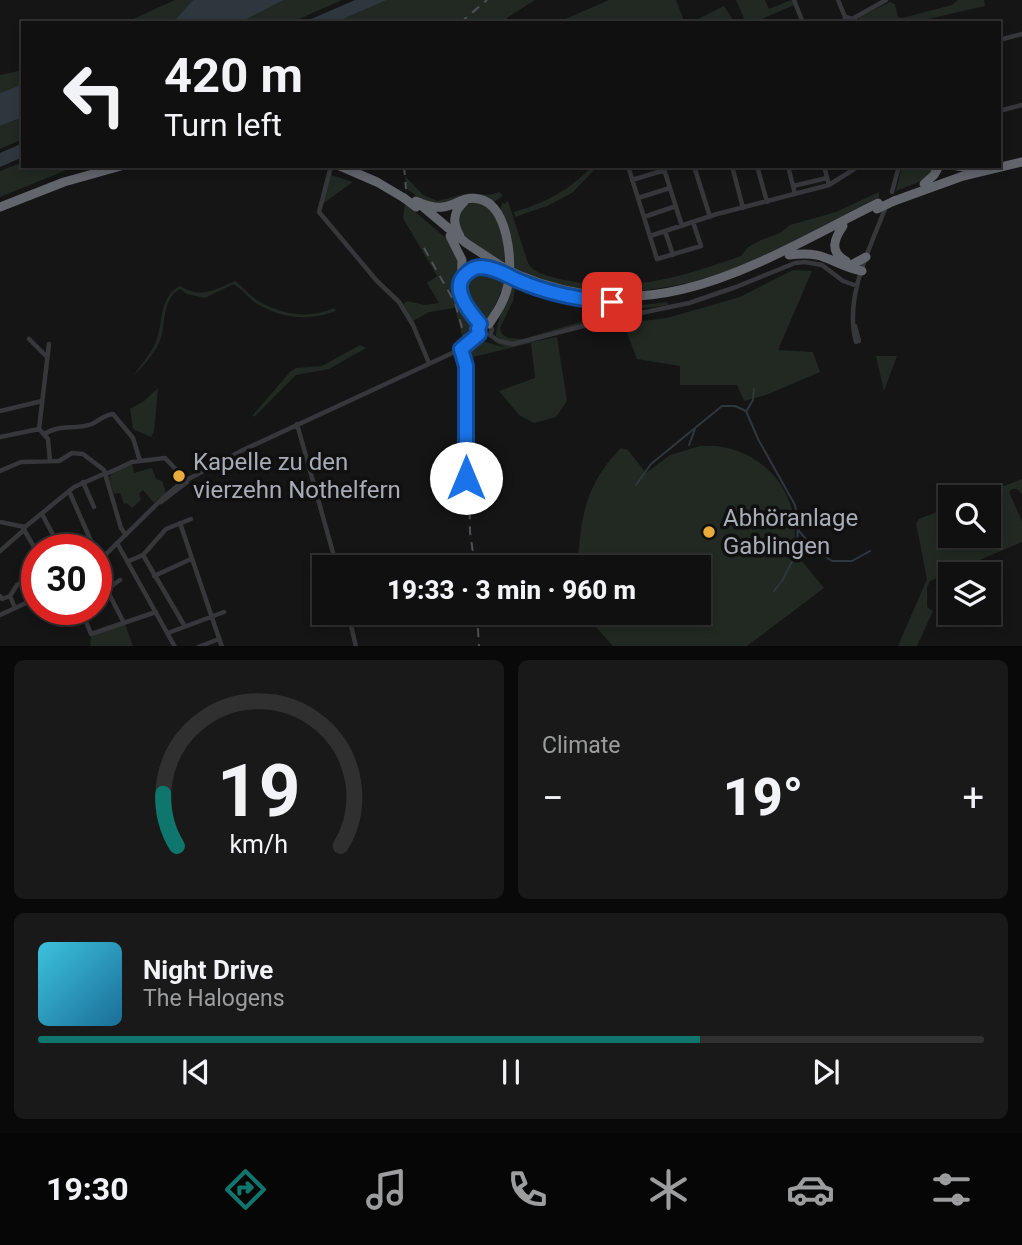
<!DOCTYPE html>
<meta charset="utf-8">
<style>
:root{--surface:#101010;--page:#191919;--text:#f1f3f6;--muted:#9c9d9f;--line:#303030;--accent:#0f766e}
body{margin:0;font-family:Roboto,sans-serif;background:var(--page);color:var(--text);height:100vh;display:flex;flex-direction:column;font-size:26px;white-space:nowrap}
*{box-sizing:border-box;margin:0}
p{font-size:23px;color:var(--muted)}
.icon{flex:none;width:38px;height:38px;fill:none;stroke:currentColor;stroke-width:2;stroke-linecap:round;stroke-linejoin:round}
.map{position:relative;height:646px;overflow:hidden}
.details{display:flex;flex-direction:column;gap:14px;padding:14px;background:#090909;flex:1}
.details>*{flex:none}
.top-card{position:absolute;left:21px;top:21px;width:980px;height:147px;border-radius:0px;box-shadow:0 4px 10px #0003,0 0 0 2px var(--line);background:#101010;color:var(--text);overflow:hidden}
.buttons{position:absolute;left:938px;top:485px;display:grid;gap:14px}
.buttons a{display:grid;place-items:center;width:63px;height:63px;border-radius:0px;background:var(--surface);box-shadow:0 4px 10px #0003,0 0 0 2px var(--line);font-size:35px}
.speed{position:absolute;left:21px;top:534px;display:flex;gap:14px;font-size:35px;font-weight:700;text-align:center}
.speed>*{display:grid;place-content:center;width:91px;height:91px;border-radius:50%;background:var(--surface);box-shadow:0 4px 10px #0003,0 0 0 2px var(--line);line-height:1}
.speed .limit{border:10px solid #d22;background:#fff;color:#111}
.pin{position:absolute;display:grid;place-items:center;width:60px;height:60px;color:#fff;margin:-30px;border-radius:14px;box-shadow:0 4px 10px #0006}
.me{position:absolute;width:77px;margin:-38px;rotate:0deg;stroke-linejoin:round;filter:drop-shadow(0 0 5px #0008)}
.turn{display:flex;align-items:center;gap:24px;height:147px;padding:0 28px;font-size:32px}
.turn .icon{width:91px;height:91px;stroke-width:2.5}
.turn b{display:block;font-size:49px;line-height:60px}
.big{font-size:52px;font-weight:800;line-height:1.1}
.details .card{flex:1;display:flex;flex-direction:column;justify-content:center;gap:10px;min-width:0;padding:0 24px;border-radius:10px;background:var(--page)}
.details .dial{align-items:center;gap:0}
.dial svg{height:182px;overflow:visible;fill:none;stroke:var(--line);stroke-width:7;stroke-linecap:round;text-anchor:middle}
.dial text{fill:var(--text);stroke:none}
.song{display:flex;align-items:center;gap:21px}
.cover{width:84px;height:84px;border-radius:10px;background:linear-gradient(135deg,hsl(190 70% 55%),hsl(200 70% 35%))}
.played{height:7px;border-radius:4px;background:linear-gradient(90deg,var(--accent) 70%,var(--line) 70%)}
.keys{display:flex;justify-content:space-around;direction:ltr}
.heat{display:flex;justify-content:space-between;align-items:center;font-size:38px;direction:ltr}
.details .tiles{flex:1;display:grid;gap:14px;grid-template-columns:1fr 1fr}
.card:last-child{grid-column:span 2}
.trip{position:absolute;left:312px;top:555px;width:399px;height:70px;border-radius:0px;background:var(--surface);box-shadow:0 4px 10px #0003,0 0 0 2px var(--line);font-weight:800;line-height:70px;text-align:center}
.menu{display:flex;height:112px;justify-content:space-around;align-items:center;background:#060606;color:var(--muted)}
.menu .icon{width:49px;height:49px}
.menu .active{color:var(--accent)}
.menu b{font-size:32px;color:var(--text)}
.map>svg:first-child{display:block}
.green{fill:#212922}
.water{fill:#2f373e}
.lines{fill:none;stroke-linecap:round;stroke-linejoin:round}
.stream{stroke:#2f373e;stroke-width:2}
.minor{stroke:#36373b;stroke-width:4.5}
.highway{stroke:#62656c;stroke-width:9}
.rail{stroke:#4f5156;stroke-width:2;stroke-dasharray:9 7;stroke-linecap:butt}
.highway-bridge{stroke:#62656c;stroke-width:9}
.route-casing{stroke:#114b97;stroke-width:18}
.route{stroke:#1a73e8;stroke-width:12}
.poi-dot{fill:#e7ac3c;stroke:#101011;stroke-width:2.5}
.labels{text-anchor:middle;stroke-width:7;stroke-linejoin:round;paint-order:stroke}
.poi-label{font-size:24px;fill:#a7acb6;stroke:#101011;text-anchor:start}
</style>
<div class="map">
<svg width="1022" height="647" viewBox="0 0 1022 647">
<rect width="100%" height="100%" fill="#151516"/>
<path class="green" d="M175 0H193L175 20 169 23H124Z
M284 0H342L290 23H239Z
M387 0H535L507 18 504 23H334Z
M609 0H676L685 23H556Z
M736 0H765L769 9 791 0 794 5 753 23H746Z
M958 0H984L985 6 911 23H859V17L890 2 895 4 898 17 902 18 952 5Z
M724 6 735 23H690Z
M23 70V84L0 93V75Z
M23 117V139L0 149V126Z
M23 162V166L74 167 0 197V171Z
M592 166H598L572 193 547 206 515 217 514 212C546 202 569 191 592 166Z
M902 166H937L924 180 896 191Z
M331 175 353 182 321 205 330 176Z
M405 176 423 195 437 201 469 193 489 195 500 192 503 196 492 203C479 195 463 206 448 206 431 205 420 199 407 189Z
M879 192V197C838 217 798 242 756 260 679 293 590 307 512 268L500 209 503 202 504 204 508 201 528 263C534 274 549 276 560 279 626 294 679 278 741 256L748 247 761 240 780 233 790 225 836 212Z
M468 202C501 199 503 242 508 266L463 236 455 221Z
M405 203 448 240 459 257 458 281 476 326 474 334 464 344 455 308 429 312 413 321 403 304 407 301 425 305 439 303 427 283 437 276 403 218Z
M491 270 507 279 489 318 482 320 464 296 463 281 471 271Z
M793 270 812 271 778 350 813 352 820 372 766 395 744 401 737 385H680V366L637 359 625 328 642 321 667 318 740 297Z
M235 281C243 287 251 297 260 302 283 315 310 319 334 308L336 311C310 321 284 319 259 305 249 300 243 289 233 284 223 290 215 292 205 298L187 294 180 289C160 300 167 328 158 345 152 356 142 368 133 376 140 366 150 355 155 344 164 324 158 297 180 286 201 299 214 290 235 281Z
M511 282C563 303 612 310 667 302L668 305C608 314 573 307 515 289L513 301 500 328 502 334 508 338 523 339 607 314V318L513 342 503 341 496 336C497 317 508 301 511 282Z
M568 331 532 342 557 337 567 401 556 417 534 423 519 415 499 391 535 378 531 343 469 358 468 349 483 341 506 348 491 340 509 345Z
M360 345 366 348 329 369 296 375 254 417 260 429 253 415 290 372 296 368 322 366Z
M876 356H897L884 391Z
M158 388 154 431 151 437 133 429 130 409 144 401Z
M700 446C758 441 805 492 793 550L824 588 747 646H613L583 613 698 612V567H565L578 560C581 515 587 482 621 448L628 450 646 473 670 455Z
M132 463 134 473 152 468 156 479 162 481 166 493 154 503 143 490 139 494 141 500 132 508 127 503 124 504 120 493 114 494 109 478 113 472Z
M1022 479V494L1017 489H1012L1009 492 1022 521V542L930 581 927 588V607L933 611 917 646H898L927 579 916 523 919 519 950 507V536H989V497H976Z
M125 624 133 646 90 647 91 636Z"/>
<path class="water" d="M193 0H284L239 23H169L175 20Z
M355 0H387L334 23H302Z
M23 84V117L0 126V93Z
M23 143V157L0 167V153Z"/>
<g class="lines">
<path class="stream" d="M747 410 753 400 754 389
M689 445 695 429
M636 485 651 464 722 406H735L746 411 758 439 795 505 798 521 797 549
M799 531 815 550 832 561H852L870 551
M774 591 782 581 796 554"/>
<path class="minor" d="M794 0 803 23
M838 0 845 17
M852 19 886 0
M842 23 846 17 852 19
M999 40 1022 34
M999 111 1022 105
M331 166 319 212 377 281 399 302 413 325 429 363
M628 166 657 259 701 246 693 222
M663 166 682 226
M694 166 710 217
M732 166 743 208
M757 166 767 202
M788 166 795 194
M824 166 829 185
M632 180 665 170
M793 186 827 178
M892 192 899 166
M638 198 670 188
M644 217 676 206
M665 231 673 255
M650 236 717 214 829 185 859 166
M488 323 492 329 490 335
M855 326 859 341
M490 335 499 341 513 344 607 320 689 303 736 287 795 263 805 262 822 265 843 281 857 286
M29 339 46 356
M856 342C844 298 869 250 885 209
M49 344 39 429 48 439 50 461
M461 349 466 366V478
M0 411 42 401
M297 424 337 567
M45 434C57 424 77 430 92 424 100 420 104 415 113 414L133 438 140 461
M0 437 39 429
M0 471 21 462 59 461 72 453 83 454 104 470 121 528 126 535
M106 474 132 462 165 458 187 481
M83 482 94 507
M69 491 95 550
M161 502 187 482
M42 514 61 550
M0 522 25 527 74 487 106 473
M180 523 222 647
M23 528 37 552
M117 543 175 647
M80 550 92 542
M0 551 24 530
M143 555 184 625
M129 561 143 555 166 529 191 519
M96 564 163 498 181 483 243 450 461 349 479 334 478 329 480 324
M154 576 191 559
M107 590 124 623
M0 596 2 599 10 596
M96 597 120 580
M15 608 10 596 17 585 37 575
M81 609 91 634 156 612
M348 612 356 647
M0 615 37 598
M168 633 224 612
M198 647 219 639"/>
<path class="highway" d="M340 166 377 182 404 198
M957 166 975 168
M924 184 934 175 939 166
M416 201C453 218 455 194 479 199 508 205 513 262 508 285 505 300 497 312 489 324
M894 201 963 176 1022 162
M422 206 466 243 501 266
M0 207 64 182 121 166
M843 226C834 239 829 252 846 261
M450 236 462 260 461 294 480 324
M460 236C452 223 453 212 464 202
M789 255C828 250 829 264 862 271
M853 264 866 257
M518 275C657 333 757 263 878 203
M461 279C472 266 481 267 497 270"/>
<path class="rail" d="M460 23 487 0
M404 166 406 189
M424 248 455 303 467 345 470 532 475 567
M477 612 479 647"/>
<path class="highway-bridge" d="M404 198 416 207
M877 209 894 201
M501 266 518 275"/>
</g>
<g class="lines">
<g class="route-casing">
<path id="route" d="M466 478V366L461 349 479 334 478 329 480 324C469 311 449 287 467 273 471 269 476 267 482 267 498 268 512 279 527 284 555 295 583 300 612 302"/>
</g>
<use href="#route" class="route"/>
</g>
<g class="poi-dot">
<circle cx="179" cy="476" r="7"/>
<circle cx="709" cy="532" r="7"/>
</g>
<g class="labels">
<g class="poi-label">
<text x="193" y="470">Kapelle zu den<tspan x="193" dy="28">vierzehn Nothelfern</tspan></text>
<text x="723" y="526">Abhöranlage<tspan x="723" dy="28">Gablingen</tspan></text>
</g>
</g>
</svg>
<div class="buttons">
<a><svg class="icon" aria-label="search" viewBox="0 0 24 24"><circle cx="10" cy="10" r="6"/><path d="M15 15l6 6"/></svg></a>
<a><svg class="icon" aria-label="layers" viewBox="0 0 24 24"><path d="M12 4l9 5-9 5-9-5zM3 14l9 5 9-5"/></svg></a>
</div>
<div class="speed"><div class="limit">30</div></div>
<div class="pin" style="left:612px;top:302px;background:#d93025"><svg class="icon" aria-label="arrive" viewBox="0 0 24 24"><path d="M6 21V4h12l-3 4 3 4H6"/></svg></div>
<svg class="me" style="left:466px;top:478px" viewBox="-20 -20 40 40"><circle r="19" fill="#fff"/><path d="M0-13L10 11 0 6-10 11z" fill="#1a73e8"/></svg>
<div class="trip">19:33 · 3 min · 960 m</div>
<div class="top-card">
<div class="turn"><svg class="icon" aria-label="left" viewBox="0 0 24 24"><path d="M17 20v-9H6M10 6l-5 5 5 5"/></svg><div><b>420 m</b>Turn left</div></div>
</div>
</div>
<section class="details">
<div class="tiles">
<div class="card dial"><svg viewBox="0 0 100 80">
<path d="M14 69A42 42 0 1 1 86 69"/>
<path d="M14 69A42 42 0 0 1 8 46" stroke="#0f766e"/>
<text x="50" y="56" font-size="32" font-weight="700">19</text>
<text x="50" y="72" font-size="11">km/h</text>
</svg></div>
<div class="card"><p>Climate</p>
<div class="heat"><a>−</a><b class="big">19°</b><a>+</a></div>
</div>
<div class="card">
<div class="song"><i class="cover"></i><div><b>Night Drive</b><p>The Halogens</p></div></div>
<div class="played"></div>
<div class="keys"><svg class="icon" aria-label="previous" viewBox="0 0 24 24"><path d="M18 5L8 12l10 7zM5 5v14"/></svg><svg class="icon" aria-label="pause" viewBox="0 0 24 24"><path d="M8 5v14M16 5v14"/></svg><svg class="icon" aria-label="next" viewBox="0 0 24 24"><path d="M6 5l10 7-10 7zM19 5v14"/></svg></div>
</div>
</div>
</section>
<nav class="menu">
<b>19:30</b>
<svg class="icon active" aria-label="directions" viewBox="0 0 24 24"><path d="M12 3l9 9-9 9-9-9zM9 14v-3h6M13 9l2 2-2 2"/></svg>
<svg class="icon" aria-label="music" viewBox="0 0 24 24"><path d="M9 18V5l10-2v13"/><circle cx="6" cy="18" r="3"/><circle cx="16" cy="16" r="3"/></svg>
<svg class="icon" aria-label="phone" viewBox="0 0 24 24"><path d="M5 4h4l2 5-3 2q2 4 5 5l2-3 5 2v4C11 20 4 13 5 4z"/></svg>
<svg class="icon" aria-label="climate" viewBox="0 0 24 24"><path d="M12 3v18M4 7l16 10M4 17L20 7"/></svg>
<svg class="icon" aria-label="car" viewBox="0 0 24 24"><path d="M5 17H2v-5l4-1 3-4h7l3 4 3 1v5h-3M9 17h6M6 11h13"/><circle cx="7" cy="17" r="2"/><circle cx="17" cy="17" r="2"/></svg>
<svg class="icon" aria-label="filters" viewBox="0 0 24 24"><path d="M4 7h16M4 17h16"/><circle cx="9" cy="7" r="2"/><circle cx="15" cy="17" r="2"/></svg>
</nav>
